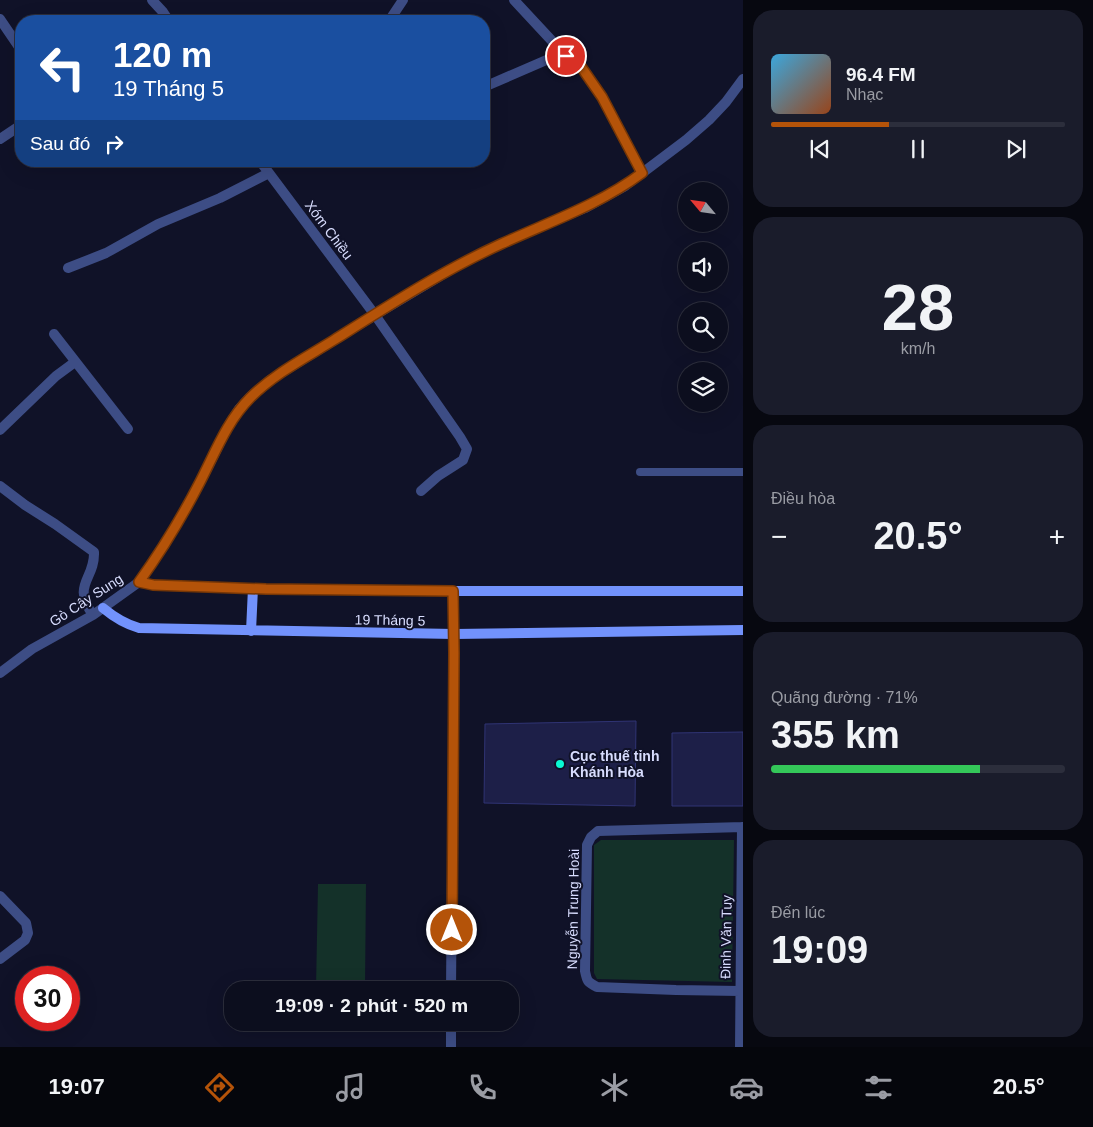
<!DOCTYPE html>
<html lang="vi">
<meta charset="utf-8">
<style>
:root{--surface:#0c0e1e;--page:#1a1c2b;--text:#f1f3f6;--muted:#9a9ca4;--line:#2c2e3c;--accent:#b45309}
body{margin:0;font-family:Helvetica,sans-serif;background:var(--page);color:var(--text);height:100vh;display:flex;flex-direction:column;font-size:19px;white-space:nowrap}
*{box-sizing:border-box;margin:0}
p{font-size:16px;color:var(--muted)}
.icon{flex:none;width:28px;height:28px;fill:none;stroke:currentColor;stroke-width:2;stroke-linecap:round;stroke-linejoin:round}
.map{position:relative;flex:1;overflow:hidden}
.panel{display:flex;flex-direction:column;gap:10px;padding:10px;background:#070810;width:350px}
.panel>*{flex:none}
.banner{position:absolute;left:15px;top:15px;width:475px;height:152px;border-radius:20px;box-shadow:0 5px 20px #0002,0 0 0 1px var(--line);background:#1a4fa0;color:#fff;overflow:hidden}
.needle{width:32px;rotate:299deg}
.fabs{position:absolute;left:678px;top:182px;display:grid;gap:10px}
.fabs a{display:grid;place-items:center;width:50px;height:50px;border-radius:50%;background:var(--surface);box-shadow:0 5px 20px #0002,0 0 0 1px var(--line);font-size:25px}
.speed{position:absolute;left:15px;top:966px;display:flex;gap:10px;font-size:25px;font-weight:700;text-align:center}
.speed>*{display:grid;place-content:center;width:65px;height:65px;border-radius:50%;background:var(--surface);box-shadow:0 5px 20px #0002,0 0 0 1px var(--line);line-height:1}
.speed .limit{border:8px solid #d22;background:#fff;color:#111}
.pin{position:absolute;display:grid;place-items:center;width:42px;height:42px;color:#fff;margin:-21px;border:2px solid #fff;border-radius:50%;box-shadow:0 1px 5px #0007}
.me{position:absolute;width:55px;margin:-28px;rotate:0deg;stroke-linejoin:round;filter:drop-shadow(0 0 4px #0008)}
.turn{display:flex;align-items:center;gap:18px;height:105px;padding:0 15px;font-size:22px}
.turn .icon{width:65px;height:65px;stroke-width:2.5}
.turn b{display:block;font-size:35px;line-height:42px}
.then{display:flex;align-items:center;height:48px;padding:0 15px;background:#0003;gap:10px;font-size:19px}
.big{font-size:38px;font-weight:700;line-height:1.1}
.panel .tile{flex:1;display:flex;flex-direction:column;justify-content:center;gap:8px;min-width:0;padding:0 18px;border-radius:20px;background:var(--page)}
.panel .dial{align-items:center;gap:0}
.dial b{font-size:65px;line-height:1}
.song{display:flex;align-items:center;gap:15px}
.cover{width:60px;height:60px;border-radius:8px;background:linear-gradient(135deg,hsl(200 70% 55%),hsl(20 70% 35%))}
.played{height:5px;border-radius:2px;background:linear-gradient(90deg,var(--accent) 40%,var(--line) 40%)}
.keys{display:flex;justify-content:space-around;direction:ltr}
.heat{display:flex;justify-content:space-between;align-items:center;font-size:28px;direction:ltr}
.charge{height:8px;border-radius:4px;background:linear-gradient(90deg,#34c759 71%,var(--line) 0)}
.trip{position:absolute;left:224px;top:981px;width:295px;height:50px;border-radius:20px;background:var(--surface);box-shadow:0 5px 20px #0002,0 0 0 1px var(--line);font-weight:700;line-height:50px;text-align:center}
.dock{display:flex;height:80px;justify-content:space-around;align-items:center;background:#05060c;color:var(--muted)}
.dock .icon{width:35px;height:35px}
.dock .selected{color:var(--accent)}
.dock b{font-size:22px;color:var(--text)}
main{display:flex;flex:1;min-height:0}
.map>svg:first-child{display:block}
.green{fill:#143129}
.building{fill:#1d1f48;stroke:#303474}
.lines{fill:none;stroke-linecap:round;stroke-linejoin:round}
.lane{stroke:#3d4d85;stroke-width:8}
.street{stroke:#3d4d85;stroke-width:10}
.secondary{stroke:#7292fc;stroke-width:10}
.route-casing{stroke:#753606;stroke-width:12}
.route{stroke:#b45309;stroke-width:9}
.poi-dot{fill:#09f9d3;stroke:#101228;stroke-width:2}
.labels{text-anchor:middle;stroke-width:4;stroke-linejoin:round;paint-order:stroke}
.street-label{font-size:14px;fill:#d8ddfe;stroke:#101228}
.poi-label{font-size:14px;font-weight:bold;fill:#d8ddfe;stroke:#101228;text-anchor:start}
</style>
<main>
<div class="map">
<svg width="743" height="1047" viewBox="0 0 743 1047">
<rect width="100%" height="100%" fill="#101228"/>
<path class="green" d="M601 840H734L732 982 597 979 594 973V845Z
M318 884H366L365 987 316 988Z"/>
<path class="building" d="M636 721 635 806 484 803 485 724Z
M743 732V806H672V733Z"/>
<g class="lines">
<path class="lane" d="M640 472H743"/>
<path class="street" d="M152 0 163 12 169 21
M514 0 566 56
M0 19 21 50
M389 21 403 0
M484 87 558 55 566 56 575 58 602 97 642 173
M0 139 21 125
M260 161 375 315 460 437 467 449 463 460 438 476 421 491
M68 268 106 253 158 224 220 198 269 173
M54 334 128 429
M0 430 56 376 75 362
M0 486 25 505 55 524 94 552C95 580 71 584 93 615
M0 673 32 649 93 615 139 582 164 546 199 485 230 423 239 409 251 396 270 380 375 315 457 266 498 245 585 208 625 186 686 140 709 120 726 102 743 79
M0 896 26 923 28 933 25 940 0 959
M451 990 454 634 453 591
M740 991 676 990 597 987C587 982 587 981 585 971L587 845 591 837 598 831 743 827
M451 1047V1022
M740 1047 742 827"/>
<path class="secondary" d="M139 582 153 585 266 589 453 591H743
M103 608C115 618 125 624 139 628L454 634 743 630
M251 631 253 588"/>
</g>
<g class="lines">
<g class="route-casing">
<path id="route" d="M452 930 454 653 453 591 266 589 153 585 139 582C162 550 182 517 200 482 215 453 227 421 250 398 274 374 305 358 334 340 388 306 442 271 501 244 549 222 599 205 642 173L602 97 575 58 566 56"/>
</g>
<use href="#route" class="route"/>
</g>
<circle class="poi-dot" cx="560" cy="764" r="5"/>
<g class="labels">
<g class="street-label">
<text transform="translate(329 230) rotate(53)" y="5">Xóm Chiều</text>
<text transform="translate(86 600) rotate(-33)" y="5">Gò Cây Sung</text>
<text transform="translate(390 620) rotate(1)" y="5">19 Tháng 5</text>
<text transform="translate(573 909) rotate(-89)" y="5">Nguyễn Trung Hoài</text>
<text transform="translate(726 937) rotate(-89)" y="5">Đinh Văn Tuy</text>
</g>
<g class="poi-label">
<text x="570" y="761">Cục thuế tỉnh<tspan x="570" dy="16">Khánh Hòa</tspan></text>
</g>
</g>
</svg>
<div class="fabs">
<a><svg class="needle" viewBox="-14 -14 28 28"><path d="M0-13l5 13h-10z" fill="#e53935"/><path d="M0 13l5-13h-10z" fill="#9a9ca4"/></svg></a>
<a><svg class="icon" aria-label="sound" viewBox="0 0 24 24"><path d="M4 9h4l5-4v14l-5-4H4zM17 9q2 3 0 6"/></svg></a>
<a><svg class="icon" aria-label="search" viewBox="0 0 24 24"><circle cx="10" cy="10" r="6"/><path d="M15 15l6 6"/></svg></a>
<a><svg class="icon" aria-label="layers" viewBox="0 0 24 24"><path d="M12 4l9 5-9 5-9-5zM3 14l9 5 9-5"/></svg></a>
</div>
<div class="speed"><div class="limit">30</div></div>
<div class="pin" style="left:566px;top:56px;background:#d93025"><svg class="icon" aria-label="arrive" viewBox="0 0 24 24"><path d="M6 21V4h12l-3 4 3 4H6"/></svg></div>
<svg class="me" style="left:452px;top:930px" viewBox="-20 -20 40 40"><circle r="17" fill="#b45309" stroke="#fff" stroke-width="3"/><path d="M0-11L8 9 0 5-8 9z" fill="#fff"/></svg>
<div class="trip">19:09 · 2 phút · 520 m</div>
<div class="banner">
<div class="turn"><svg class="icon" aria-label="left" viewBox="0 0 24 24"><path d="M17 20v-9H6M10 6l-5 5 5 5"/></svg><div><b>120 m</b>19 Tháng 5</div></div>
<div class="then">Sau đó<svg class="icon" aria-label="right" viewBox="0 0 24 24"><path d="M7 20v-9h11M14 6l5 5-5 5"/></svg></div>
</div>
</div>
<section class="panel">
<div class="tile">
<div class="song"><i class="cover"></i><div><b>96.4 FM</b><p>Nhạc</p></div></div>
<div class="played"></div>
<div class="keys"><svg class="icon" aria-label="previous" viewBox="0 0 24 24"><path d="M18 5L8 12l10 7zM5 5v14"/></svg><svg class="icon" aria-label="pause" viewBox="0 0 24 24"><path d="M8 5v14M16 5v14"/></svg><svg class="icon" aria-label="next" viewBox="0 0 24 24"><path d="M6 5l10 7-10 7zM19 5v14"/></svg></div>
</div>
<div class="tile dial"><b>28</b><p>km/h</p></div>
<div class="tile"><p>Điều hòa</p>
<div class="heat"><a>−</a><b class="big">20.5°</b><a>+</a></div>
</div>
<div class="tile"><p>Quãng đường · 71%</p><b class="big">355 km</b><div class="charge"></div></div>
<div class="tile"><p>Đến lúc</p><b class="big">19:09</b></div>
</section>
</main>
<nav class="dock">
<b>19:07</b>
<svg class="icon selected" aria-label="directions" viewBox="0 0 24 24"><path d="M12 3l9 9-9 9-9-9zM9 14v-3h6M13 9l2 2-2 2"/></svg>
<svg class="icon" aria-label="music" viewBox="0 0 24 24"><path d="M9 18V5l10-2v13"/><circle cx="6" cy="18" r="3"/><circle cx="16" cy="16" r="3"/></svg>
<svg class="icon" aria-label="phone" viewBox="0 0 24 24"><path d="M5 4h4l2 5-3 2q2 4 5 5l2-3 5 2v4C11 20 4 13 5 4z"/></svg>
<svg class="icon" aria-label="climate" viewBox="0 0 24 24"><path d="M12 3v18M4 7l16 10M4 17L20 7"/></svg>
<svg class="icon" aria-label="car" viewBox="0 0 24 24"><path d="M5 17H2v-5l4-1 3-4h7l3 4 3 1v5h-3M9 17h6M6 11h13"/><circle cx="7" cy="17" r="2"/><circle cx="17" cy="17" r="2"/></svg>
<svg class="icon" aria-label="filters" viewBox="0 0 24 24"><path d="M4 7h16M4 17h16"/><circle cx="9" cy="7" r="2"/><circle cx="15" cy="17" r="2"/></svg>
<b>20.5°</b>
</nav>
